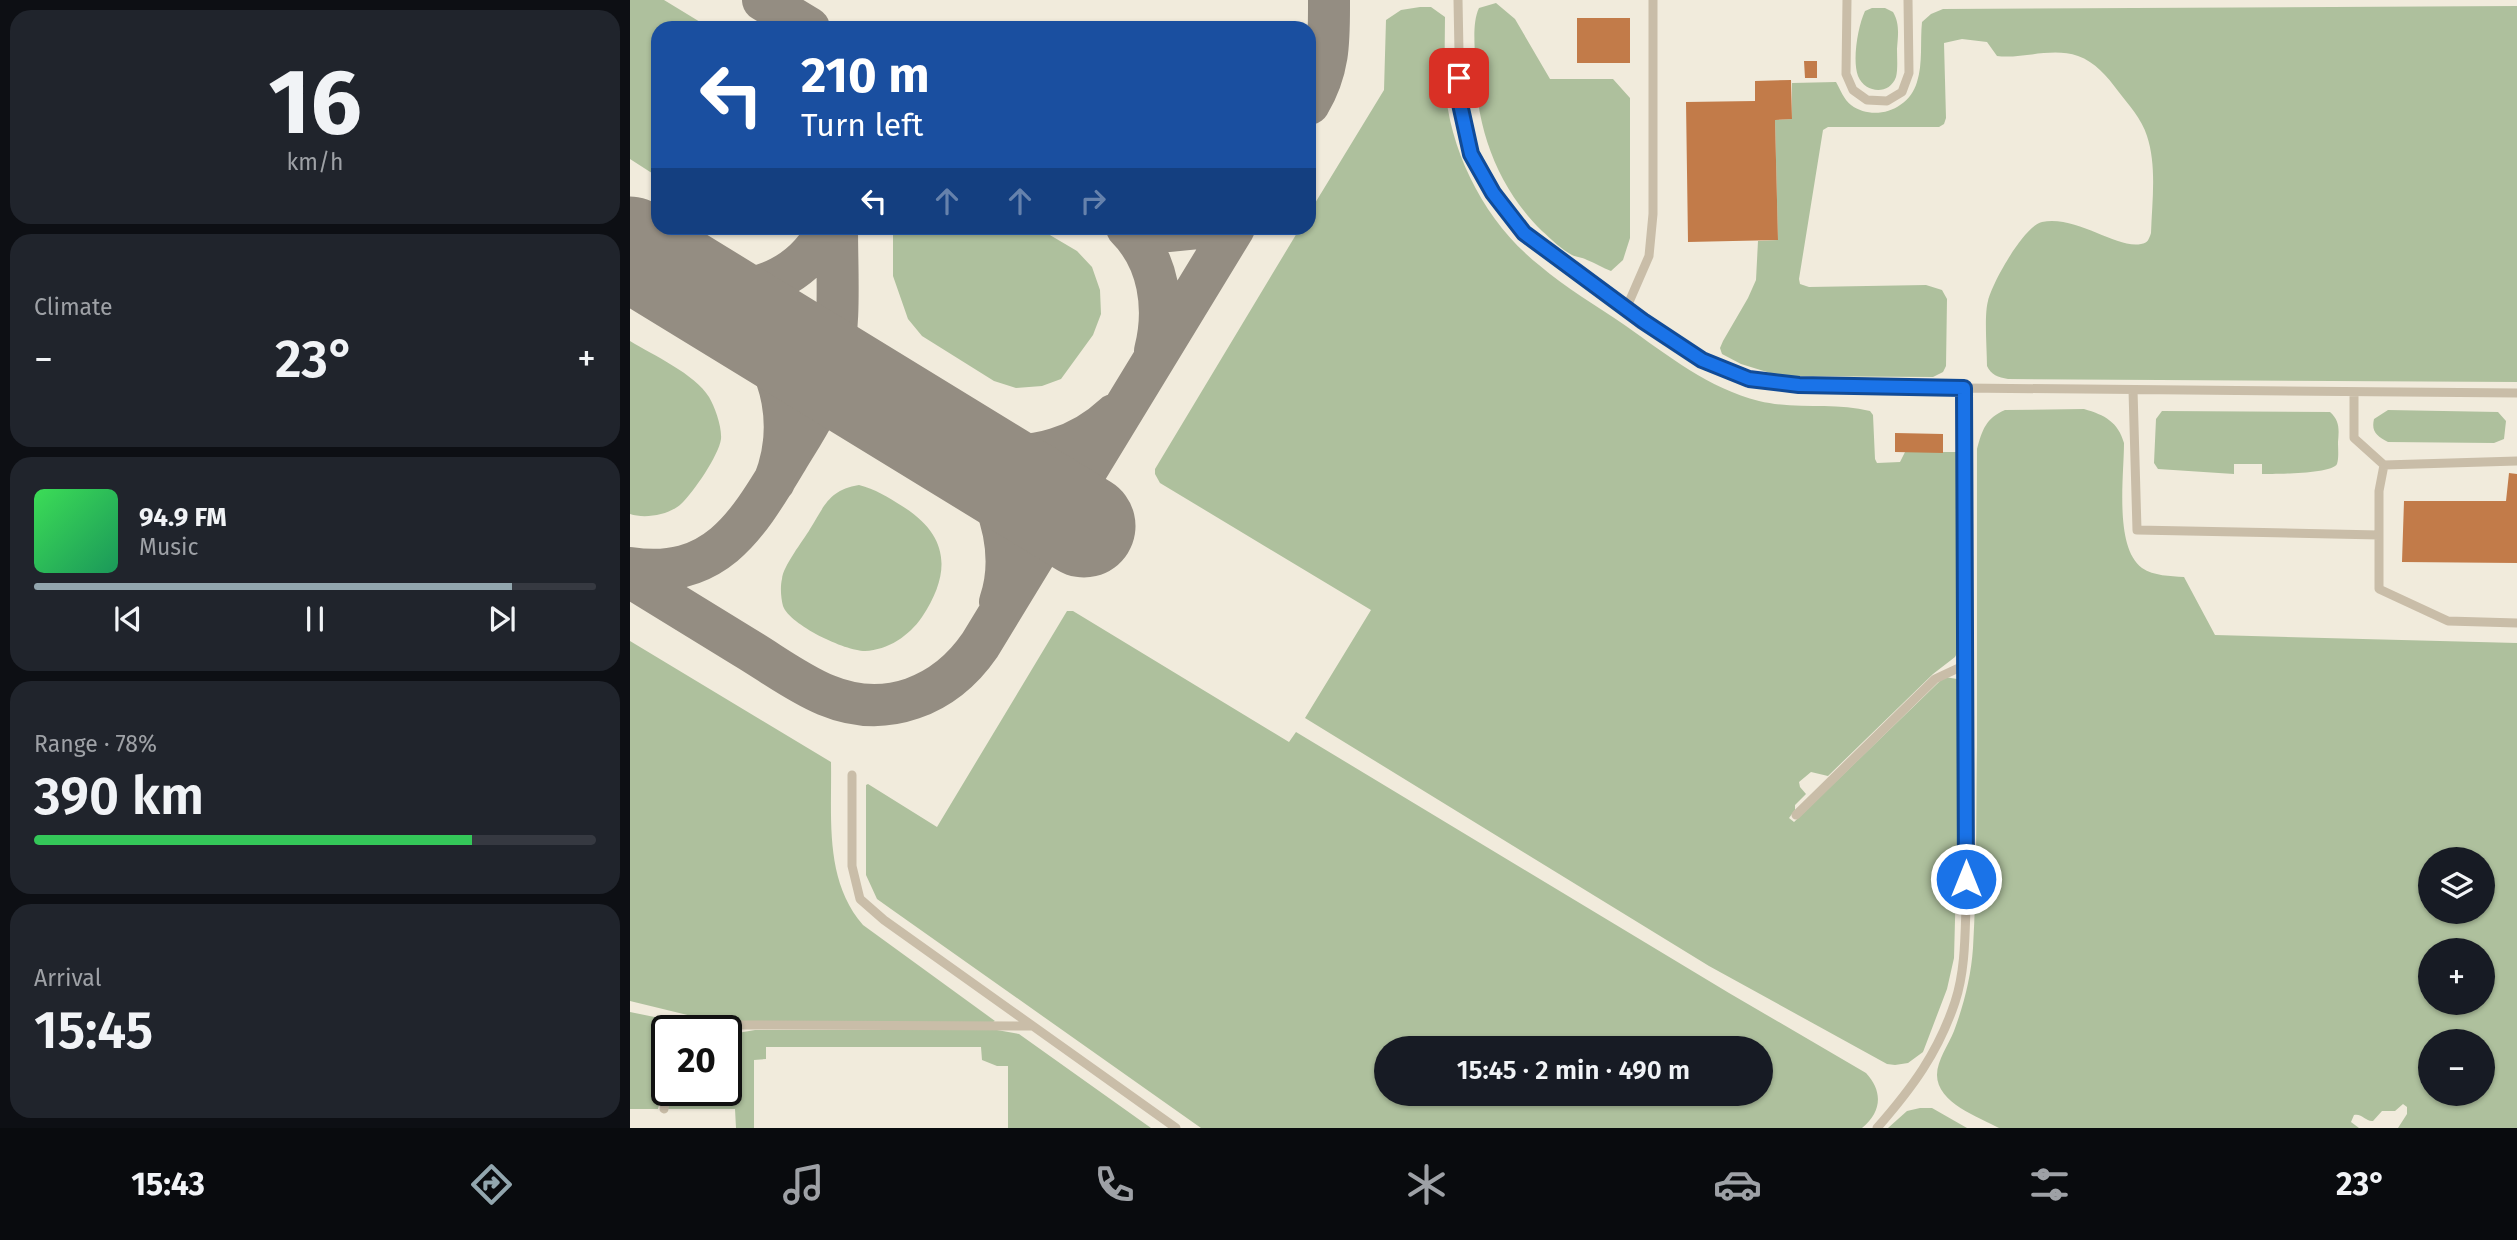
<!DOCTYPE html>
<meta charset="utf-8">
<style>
:root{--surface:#171b24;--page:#20242c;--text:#f1f3f6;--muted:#9ea1a6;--line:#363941;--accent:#92a6ae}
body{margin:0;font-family:"Fira Sans",sans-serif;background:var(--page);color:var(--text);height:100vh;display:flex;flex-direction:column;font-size:26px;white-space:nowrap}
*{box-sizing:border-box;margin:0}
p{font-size:23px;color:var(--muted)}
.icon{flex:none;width:38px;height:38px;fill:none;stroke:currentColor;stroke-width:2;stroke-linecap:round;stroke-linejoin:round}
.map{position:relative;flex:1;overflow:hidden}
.details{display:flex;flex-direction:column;gap:10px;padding:10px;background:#0d0f14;width:630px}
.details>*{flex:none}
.banner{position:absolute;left:21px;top:21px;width:665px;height:214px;border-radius:21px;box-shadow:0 2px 5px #0004;background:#1a4fa0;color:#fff;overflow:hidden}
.controls{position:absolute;left:1788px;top:847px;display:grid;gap:14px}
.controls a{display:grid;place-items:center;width:77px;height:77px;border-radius:50%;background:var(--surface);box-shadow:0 2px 5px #0004;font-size:35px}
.speed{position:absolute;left:21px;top:1015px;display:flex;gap:14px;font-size:35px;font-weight:700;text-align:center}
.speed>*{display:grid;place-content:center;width:91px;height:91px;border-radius:50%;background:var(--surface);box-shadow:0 2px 5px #0004;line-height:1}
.speed .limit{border:4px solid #111;border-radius:10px;background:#fff;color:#111}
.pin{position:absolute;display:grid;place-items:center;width:60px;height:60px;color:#fff;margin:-30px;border-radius:14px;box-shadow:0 4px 10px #0006}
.me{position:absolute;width:77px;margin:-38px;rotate:0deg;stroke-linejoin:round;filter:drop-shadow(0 0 5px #0008)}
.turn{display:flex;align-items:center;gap:24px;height:147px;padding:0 35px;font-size:32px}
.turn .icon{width:91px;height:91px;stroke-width:2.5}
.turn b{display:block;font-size:49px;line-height:60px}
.lanes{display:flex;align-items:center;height:66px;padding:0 35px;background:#0003;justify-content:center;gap:35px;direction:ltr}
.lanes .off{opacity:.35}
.big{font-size:52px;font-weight:600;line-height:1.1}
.details .widget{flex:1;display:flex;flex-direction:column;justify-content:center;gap:10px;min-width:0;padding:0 24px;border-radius:21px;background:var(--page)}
.details .dial{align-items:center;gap:0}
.dial b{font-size:91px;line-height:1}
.song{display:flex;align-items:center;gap:21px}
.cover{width:84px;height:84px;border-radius:10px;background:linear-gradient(135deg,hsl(130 70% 55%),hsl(150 70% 35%))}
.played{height:7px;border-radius:4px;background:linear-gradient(90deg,var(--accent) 85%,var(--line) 85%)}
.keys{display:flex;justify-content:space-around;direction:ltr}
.heat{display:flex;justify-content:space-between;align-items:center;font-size:38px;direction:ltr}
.charge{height:10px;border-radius:5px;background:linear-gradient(90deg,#34c759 78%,var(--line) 0)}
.trip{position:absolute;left:744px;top:1036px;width:399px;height:70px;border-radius:35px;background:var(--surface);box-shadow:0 2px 5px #0004;font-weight:600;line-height:70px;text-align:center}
.tab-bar{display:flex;height:112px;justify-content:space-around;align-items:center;background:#090b0e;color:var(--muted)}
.tab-bar .icon{width:49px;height:49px}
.tab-bar .selected{color:var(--accent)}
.tab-bar b{font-size:32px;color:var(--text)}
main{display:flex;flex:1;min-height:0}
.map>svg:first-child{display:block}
.green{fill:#aec09d;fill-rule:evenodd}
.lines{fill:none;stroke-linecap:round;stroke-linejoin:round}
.taxiway{stroke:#948d82;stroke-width:42}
.runway{stroke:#948d82;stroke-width:103}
.building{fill:#c27b49}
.lane{stroke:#c9bda8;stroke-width:9}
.route-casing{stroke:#114b97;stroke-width:18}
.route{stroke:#1a73e8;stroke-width:12}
</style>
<main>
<section class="details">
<div class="widget dial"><b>16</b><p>km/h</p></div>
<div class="widget"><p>Climate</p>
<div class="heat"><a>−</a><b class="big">23°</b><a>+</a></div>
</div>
<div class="widget">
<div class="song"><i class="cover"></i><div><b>94.9 FM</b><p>Music</p></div></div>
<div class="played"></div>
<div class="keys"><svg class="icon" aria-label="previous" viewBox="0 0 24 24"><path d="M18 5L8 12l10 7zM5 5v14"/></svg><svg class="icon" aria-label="pause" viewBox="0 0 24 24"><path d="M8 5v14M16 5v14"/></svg><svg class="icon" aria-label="next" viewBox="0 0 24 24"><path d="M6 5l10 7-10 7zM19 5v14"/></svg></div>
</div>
<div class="widget"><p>Range · 78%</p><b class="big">390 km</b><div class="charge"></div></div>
<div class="widget"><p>Arrival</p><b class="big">15:45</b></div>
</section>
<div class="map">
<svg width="1887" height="1128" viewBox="0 0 1887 1128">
<rect width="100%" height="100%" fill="#f1ebdc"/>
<path class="green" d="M0 0H34L80 28H28V177L0 159Z
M866 3 885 19 920 79H983L1000 98V238L993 260 981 271C973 268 965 263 957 260 952 257 946 257 942 255 932 250 921 239 912 231 866 186 845 125 845 61 845 45 842 23 849 8Z
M1887 6V382L1378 379C1368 377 1361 375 1357 366 1357 349 1354 315 1358 301 1362 283 1394 226 1412 222 1447 215 1486 249 1511 244 1518 243 1519 239 1521 233 1522 202 1527 166 1517 136 1512 119 1498 104 1488 91 1477 76 1465 62 1448 56 1422 47 1393 59 1367 56L1357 42 1332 39 1314 43 1316 118 1314 124 1309 127H1198L1193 130 1169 279 1170 284 1179 287 1296 285 1312 290 1317 299 1316 366 1313 372 1303 377 1150 376 1111 364 1092 354 1090 348 1093 341 1118 298 1126 280 1128 241 1148 240 1145 120 1162 119V83L1206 82C1210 89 1214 100 1221 105 1244 122 1279 110 1287 82 1293 64 1290 41 1292 22L1301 14 1313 9Z
M790 7H801L815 17C815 40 814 63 815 86 820 154 856 223 909 265 936 288 967 306 996 326 1037 355 1080 389 1129 401 1166 410 1204 402 1240 411L1243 415 1245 459 1247 463 1270 462 1275 452H1327L1328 651 1325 657 1303 674 1198 776 1181 772 1169 782 1170 787 1176 794 1165 805V810L1159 818 1164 822 1309 682 1315 677 1327 679 1328 807 1324 958 1317 989 1293 1052 1278 1063 1265 1065 1257 1064 1079 966 675 718 741 610 530 483 525 474V469L670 228H679V213L754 90 756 20 771 10Z
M1242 8H1255L1263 12C1270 24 1268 35 1267 49 1267 58 1268 69 1266 77 1259 96 1235 93 1228 76 1222 60 1228 26 1235 11Z
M263 228H408L447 251 462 267 470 290 471 314 463 335 431 379 412 386 386 388 364 381 292 336 278 319 263 276Z
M0 341C23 355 65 374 79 397 85 407 92 427 91 439 89 455 63 493 51 504 39 515 15 519 0 514Z
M1454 409C1475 415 1488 422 1494 443 1494 476 1484 547 1512 568 1524 576 1540 576 1554 577L1585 635 1887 643V1128H1768L1777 1114V1107L1773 1104 1765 1111H1752L1743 1121C1736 1122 1732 1113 1724 1115L1721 1122 1729 1128H1369C1349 1117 1307 1103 1307 1075 1307 1060 1319 1044 1324 1031 1334 1004 1341 977 1343 948 1347 881 1346 813 1347 747 1347 647 1347 548 1347 449 1352 430 1356 418 1375 410ZM1801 859H1853V912H1801ZM1801 950H1853V1003H1801ZM1801 1041H1853V1094H1801Z
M1758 410 1868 412 1876 421 1874 439 1864 443 1758 442C1747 436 1741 432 1744 419Z
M1532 411 1700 412C1710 421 1709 430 1708 442 1708 448 1709 458 1707 464 1702 474 1644 474 1632 474V464H1604V474L1528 469 1524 463 1526 419Z
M229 485C245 489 258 497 272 506 319 535 322 572 292 617 279 636 258 650 235 651 215 651 160 625 153 606 151 598 150 587 152 579 153 566 173 541 180 529 195 505 199 490 229 485Z
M437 611H443L659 742 666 732 1099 993 1236 1073C1253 1091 1252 1112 1232 1128H571L261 909 247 899 236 875V785L238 784 307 827ZM756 1048H1130V1094H756Z
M0 641 201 762C202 818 194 880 233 925L365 1021 359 1024 112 1023 78 1020 0 1001Z
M0 1012 49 1022 69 1031H37V1072L28 1109H0Z
M125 1030H367L389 1034 521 1128H378V1066H367L352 1060 351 1047H136V1059L124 1060V1128H106L105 1109H38L40 1090H96V1035Z
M1290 1108H1302L1337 1128H1258L1277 1111Z"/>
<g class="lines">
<path class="taxiway" d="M133 0 179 28
M679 104C700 69 699 40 699 0
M497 228C529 260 536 308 525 351
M515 228 538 231 568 228
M144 482C165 429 155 368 114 327 98 311 76 300 57 287 45 280 33 270 22 262 41 271 60 283 82 287 131 297 177 271 198 228
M0 568C88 581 119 522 158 458 175 430 193 404 200 372 211 325 207 275 207 228
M0 577C38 600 76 624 114 647 141 663 167 683 196 695 256 720 315 696 350 645L604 228
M370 602C385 558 373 505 345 468 333 453 314 442 299 430 319 438 339 447 360 452 403 463 452 445 484 415"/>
<path class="runway" d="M0 248 454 526"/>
</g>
<path class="building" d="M947 18H1000V63H947Z
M1174 61H1187V78H1175Z
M1161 80 1162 119 1145 120 1148 240 1058 242 1056 102 1125 101V81Z
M1265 433 1313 434V453L1265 452Z
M1879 473 1887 474V563L1772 562 1774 501H1876Z"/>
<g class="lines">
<path class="lane" d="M828 0 830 104 841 154 863 193 894 233 1013 321 1072 360 1119 379 1169 385 1334 388 1887 393
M1217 0 1216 74 1223 90 1237 100 1257 101 1272 92 1279 73 1278 0
M996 309 1019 256 1023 214V0
M1503 390 1507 530 1749 535
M1724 392V438L1754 465 1887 461
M1754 465 1749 491V589L1818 621 1887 623
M222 775V866L230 899 254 920 546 1128
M1166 815 1305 679 1335 665
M88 1031 104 1025 400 1026
M34 1109 37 1078
M1247 1128C1282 1088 1308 1053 1325 1002 1335 972 1335 937 1336 906L1334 388"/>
</g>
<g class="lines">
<g class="route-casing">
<path id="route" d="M829 78 830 104 841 154 863 193 894 233 1013 321 1072 360 1119 379 1169 385 1334 388 1336 879"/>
</g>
<use href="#route" class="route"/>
</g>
</svg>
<div class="controls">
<a><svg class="icon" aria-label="layers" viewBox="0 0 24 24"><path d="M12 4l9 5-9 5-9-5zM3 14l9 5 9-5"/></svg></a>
<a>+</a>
<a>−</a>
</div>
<div class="speed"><div class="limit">20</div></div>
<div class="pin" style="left:829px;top:78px;background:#d93025"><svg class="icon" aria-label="arrive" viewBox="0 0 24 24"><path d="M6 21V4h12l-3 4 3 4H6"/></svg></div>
<svg class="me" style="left:1336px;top:879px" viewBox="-20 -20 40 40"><circle r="17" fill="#1a73e8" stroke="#fff" stroke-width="3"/><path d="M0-11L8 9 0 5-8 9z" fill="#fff"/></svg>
<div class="trip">15:45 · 2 min · 490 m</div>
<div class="banner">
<div class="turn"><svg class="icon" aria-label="left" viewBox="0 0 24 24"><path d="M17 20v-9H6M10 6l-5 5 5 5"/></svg><div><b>210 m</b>Turn left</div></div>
<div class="lanes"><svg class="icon" aria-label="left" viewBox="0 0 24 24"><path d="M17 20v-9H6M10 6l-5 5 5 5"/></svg><svg class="icon off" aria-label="ahead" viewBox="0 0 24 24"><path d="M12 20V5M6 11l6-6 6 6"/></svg><svg class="icon off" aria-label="ahead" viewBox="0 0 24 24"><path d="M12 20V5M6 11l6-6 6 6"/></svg><svg class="icon off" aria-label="right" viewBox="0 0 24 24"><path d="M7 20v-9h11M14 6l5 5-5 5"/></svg></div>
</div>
</div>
</main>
<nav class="tab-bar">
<b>15:43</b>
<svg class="icon selected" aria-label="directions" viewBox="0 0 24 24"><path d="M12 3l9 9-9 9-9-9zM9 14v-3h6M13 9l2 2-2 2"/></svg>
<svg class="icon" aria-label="music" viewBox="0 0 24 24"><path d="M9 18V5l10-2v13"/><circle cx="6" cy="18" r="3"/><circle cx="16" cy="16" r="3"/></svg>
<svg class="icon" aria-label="phone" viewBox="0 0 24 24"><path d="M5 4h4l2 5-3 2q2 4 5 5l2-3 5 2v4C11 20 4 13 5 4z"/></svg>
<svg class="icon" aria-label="climate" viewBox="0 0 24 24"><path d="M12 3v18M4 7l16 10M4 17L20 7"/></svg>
<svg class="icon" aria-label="car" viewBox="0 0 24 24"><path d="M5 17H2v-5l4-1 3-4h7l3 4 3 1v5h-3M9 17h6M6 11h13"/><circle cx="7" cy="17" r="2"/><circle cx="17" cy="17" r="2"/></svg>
<svg class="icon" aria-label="filters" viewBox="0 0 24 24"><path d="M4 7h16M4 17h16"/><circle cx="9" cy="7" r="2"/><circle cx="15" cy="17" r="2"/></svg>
<b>23°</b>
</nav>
